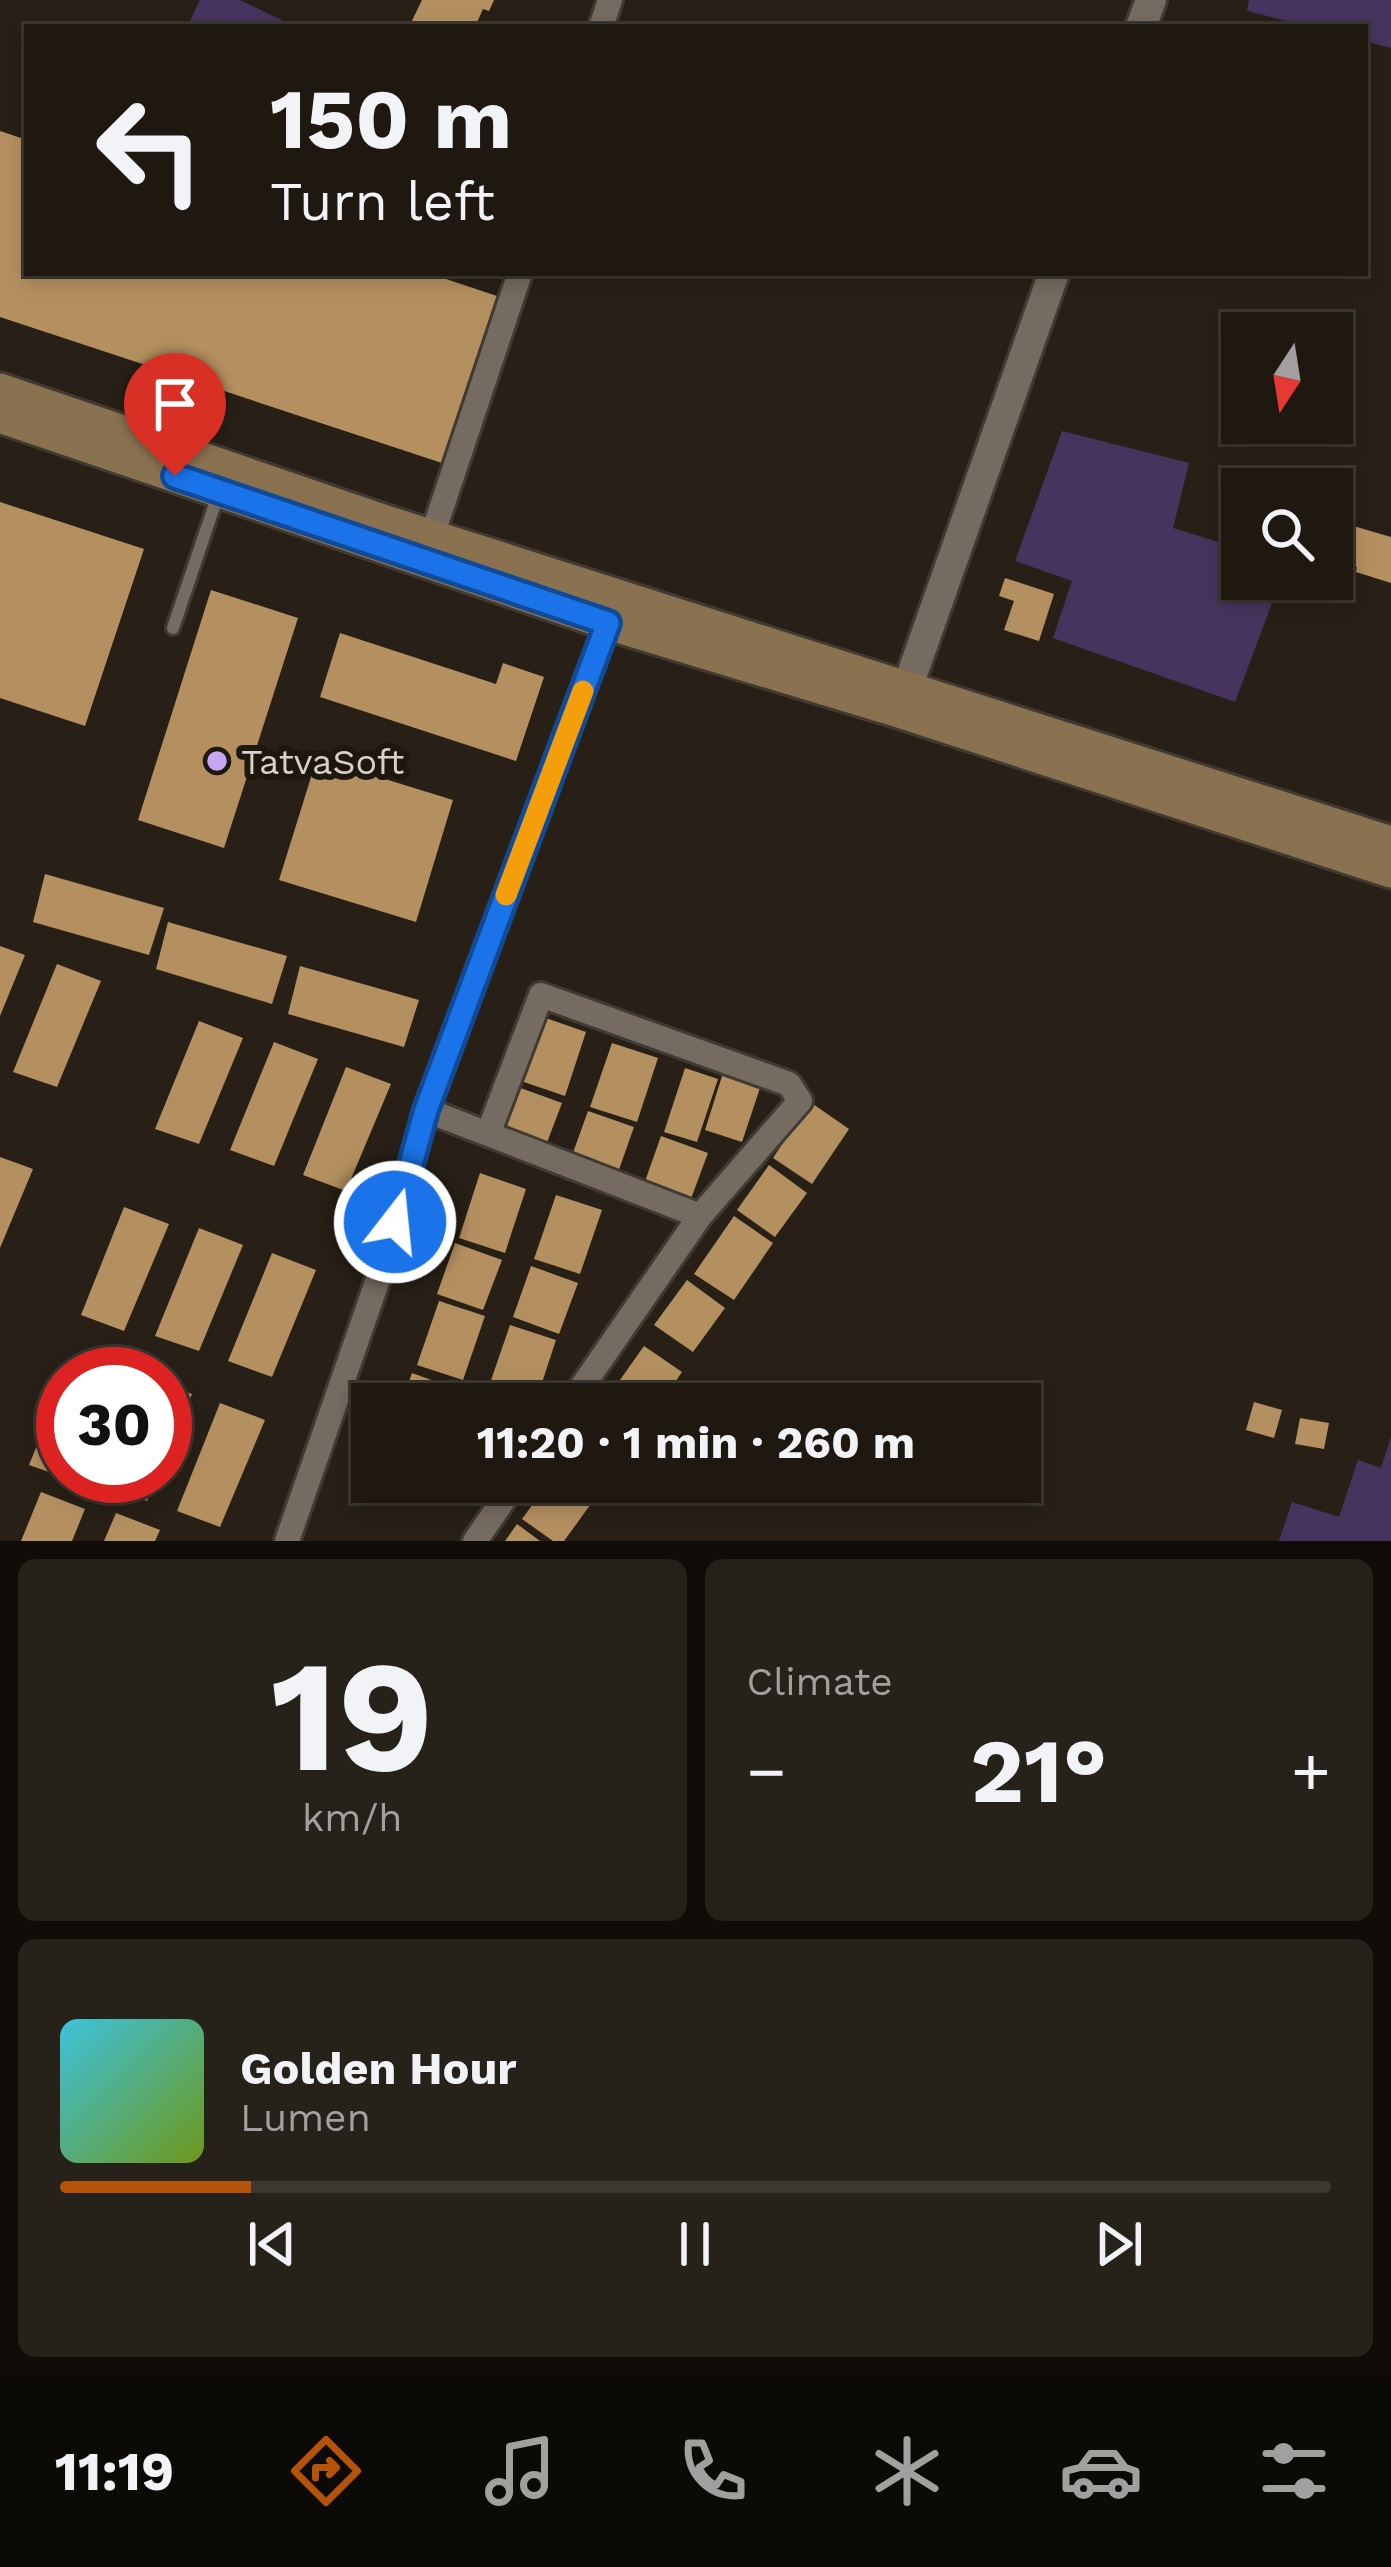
<!DOCTYPE html>
<meta charset="utf-8">
<style>
:root{--surface:#1e1810;--page:#262119;--text:#f1f3f6;--muted:#a1a09f;--line:#3c3730;--accent:#b45309}
body{margin:0;font-family:"Work Sans",sans-serif;background:var(--page);color:var(--text);height:100vh;display:flex;flex-direction:column;font-size:45px;white-space:nowrap}
*{box-sizing:border-box;margin:0}
p{font-size:39px;color:var(--muted)}
.icon{flex:none;width:66px;height:66px;fill:none;stroke:currentColor;stroke-width:2;stroke-linecap:round;stroke-linejoin:round}
.map{position:relative;height:1541px;overflow:hidden}
.sheet{display:flex;flex-direction:column;gap:18px;padding:18px;background:#100d09;flex:1}
.sheet>*{flex:none}
.hud{position:absolute;left:24px;top:24px;width:1344px;height:252px;border-radius:0px;box-shadow:0 6px 18px #0003,0 0 0 3px var(--line);background:#1e1810;color:var(--text);overflow:hidden}
.needle{width:78px;rotate:192deg}
.buttons{position:absolute;left:1221px;top:312px;display:grid;gap:24px}
.buttons a{display:grid;place-items:center;width:132px;height:132px;border-radius:0px;background:var(--surface);box-shadow:0 6px 18px #0003,0 0 0 3px var(--line);font-size:60px}
.speed{position:absolute;left:36px;top:1347px;display:flex;gap:24px;font-size:60px;font-weight:700;text-align:center}
.speed>*{display:grid;place-content:center;width:156px;height:156px;border-radius:50%;background:var(--surface);box-shadow:0 6px 18px #0003,0 0 0 3px var(--line);line-height:1}
.speed .limit{border:18px solid #d22;background:#fff;color:#111}
.pin{position:absolute;display:grid;place-items:center;width:102px;height:102px;color:#fff;margin:-123px -51px;border-radius:50% 50% 50% 0;rotate:-45deg;box-shadow:0 0 12px #0007}
.pin .icon{rotate:45deg}
.me{position:absolute;width:132px;margin:-66px;rotate:16deg;stroke-linejoin:round;filter:drop-shadow(0 0 9px #0008)}
.turn{display:flex;align-items:center;gap:42px;height:252px;padding:0 48px;font-size:54px}
.turn .icon{width:156px;height:156px;stroke-width:2.5}
.turn b{display:block;font-size:84px;line-height:102px}
.big{font-size:90px;font-weight:700;line-height:1.1}
.sheet .card{flex:1;display:flex;flex-direction:column;justify-content:center;gap:18px;min-width:0;padding:0 42px;border-radius:18px;background:var(--page)}
.sheet .dial{align-items:center;gap:0}
.dial b{font-size:156px;line-height:1}
.song{display:flex;align-items:center;gap:36px}
.cover{width:144px;height:144px;border-radius:18px;background:linear-gradient(135deg,hsl(190 70% 55%),hsl(80 70% 35%))}
.played{height:12px;border-radius:6px;background:linear-gradient(90deg,var(--accent) 15%,var(--line) 15%)}
.keys{display:flex;justify-content:space-around;direction:ltr}
.heat{display:flex;justify-content:space-between;align-items:center;font-size:66px;direction:ltr}
.sheet .tiles{flex:1;display:grid;gap:18px;grid-template-columns:1fr 1fr}
.card:last-child{grid-column:span 2}
.trip{position:absolute;left:351px;top:1383px;width:690px;height:120px;border-radius:0px;background:var(--surface);box-shadow:0 6px 18px #0003,0 0 0 3px var(--line);font-weight:700;line-height:120px;text-align:center}
.dock{display:flex;height:192px;justify-content:space-around;align-items:center;background:#0c0a06;color:var(--muted)}
.dock .icon{width:84px;height:84px}
.dock .current{color:var(--accent)}
.dock b{font-size:54px;color:var(--text)}
.map>svg:first-child{display:block}
.green{fill:#47345e}
.building{fill:#b49060}
.lines{fill:none;stroke-linecap:round;stroke-linejoin:round}
.service-casing{stroke:#403a33;stroke-width:18}
.minor-casing{stroke:#403a33;stroke-width:30}
.tertiary-casing{stroke:#403a33;stroke-width:36}
.secondary-casing{stroke:#403a33;stroke-width:39}
.service{stroke:#756b60;stroke-width:12}
.minor{stroke:#756b60;stroke-width:24}
.tertiary{stroke:#756b60;stroke-width:30}
.secondary{stroke:#8a7251;stroke-width:33}
.route-casing{stroke:#114b97;stroke-width:30}
.route{stroke:#1a73e8;stroke-width:21}
.slow{stroke:#f59e0b;stroke-width:21}
.poi-dot{fill:#c6a6f0;stroke:#1e170d;stroke-width:4.5}
.labels{text-anchor:middle;stroke-width:12;stroke-linejoin:round;paint-order:stroke}
.poi-label{font-size:36px;fill:#d6d1ca;stroke:#1e170d;text-anchor:start}
</style>
<div class="map">
<svg width="1391" height="1541" viewBox="0 0 1391 1541">
<rect width="100%" height="100%" fill="#282016"/>
<path class="green" d="M200 0H240L296 27H187Z
M1249 0H1391V48L1365 41V27H1310L1247 11Z
M1062 431 1189 463 1173 528 1231 546 1242 521V579H1281L1235 702 1053 638 1072 581 1015 561Z
M1391 1437V1541H1279L1292 1502 1339 1517 1358 1460 1381 1468Z"/>
<path class="building" d="M422 0H494L489 11 483 9 475 27H409Z
M0 131 27 140V273H428L497 296 442 463 0 317Z
M0 502 144 549 85 726 0 698Z
M1350 525 1391 537V583L1356 572 1357 567 1339 562Z
M1005 578 1054 594 1039 641 1004 630 1014 601 999 596Z
M211 590 298 618 224 848 138 820Z
M340 633 496 684 503 663 544 677 516 761 320 697Z
M317 758 453 800 416 922 279 880Z
M45 874 164 908 149 955 33 922Z
M168 922 287 956 272 1004 156 969Z
M0 946 25 955 0 1016Z
M57 964 101 981 57 1087 13 1072Z
M300 966 419 1000 404 1047 288 1014Z
M540 1016 586 1032 565 1096 518 1080Z
M199 1021 243 1038 199 1144 155 1129Z
M274 1042 318 1059 274 1166 230 1150Z
M612 1043 658 1058 637 1122 590 1107Z
M346 1067 391 1084 346 1191 303 1175Z
M685 1068 718 1079 697 1142 664 1132Z
M723 1073 761 1085 742 1142 705 1130Z
M515 1086 562 1103 543 1153 497 1137Z
M810 1102 849 1129 812 1184 773 1158Z
M588 1111 634 1127 616 1178 570 1161Z
M661 1136 708 1153 689 1204 643 1187Z
M0 1157 33 1169 0 1248Z
M769 1165 807 1193 775 1237 737 1210Z
M480 1173 526 1189 505 1253 459 1238Z
M556 1195 602 1210 580 1274 534 1259Z
M124 1207 169 1224 124 1331 81 1315Z
M734 1216 773 1243 734 1300 694 1274Z
M199 1228 243 1245 199 1351 155 1336Z
M455 1243 502 1260 483 1310 437 1294Z
M272 1253 316 1270 272 1377 228 1361Z
M531 1266 578 1283 559 1334 513 1317Z
M687 1280 725 1308 693 1352 654 1325Z
M439 1301 485 1316 463 1380 417 1365Z
M510 1325 556 1340 535 1404 488 1389Z
M644 1346 682 1372 660 1404H603Z
M73 1357 117 1374H66Z
M412 1373 459 1390 453 1404H401Z
M63 1381V1477L29 1465Z
M165 1384 192 1394 165 1459Z
M1254 1402 1282 1410 1274 1438 1246 1430Z
M220 1403 265 1420 220 1527 177 1511Z
M1300 1418 1329 1423 1324 1449 1295 1444Z
M108 1476H158L147 1501 104 1485Z
M549 1482H589L601 1490 564 1541H553L522 1519Z
M41 1492 85 1509 72 1541H21Z
M116 1513 160 1530 155 1541H104Z
M517 1524 540 1541H505Z"/>
<g class="lines">
<g class="service-casing">
<path id="service" d="M173 628 219 492"/>
</g>
<g class="minor-casing">
<path id="minor" d="M601 27 610 0
M432 536 520 273
M426 1110 700 1216 570 1404
M488 1134 541 995 789 1084 800 1101 700 1216
M287 1541 385 1259 426 1110 608 623
M475 1541 516 1482"/>
</g>
<g class="tertiary-casing">
<path id="tertiary" d="M1141 27 1151 0
M899 711 1054 273"/>
</g>
<g class="secondary-casing">
<path id="secondary" d="M0 390 389 523 1391 843
M0 416 608 623 899 711 1391 871"/>
</g>
<use href="#service" class="service"/>
<use href="#minor" class="minor"/>
<use href="#tertiary" class="tertiary"/>
<use href="#secondary" class="secondary"/>
</g>
<g class="lines">
<g class="route-casing">
<path id="route" d="M175 476 608 623 426 1110 395 1222"/>
</g>
<use href="#route" class="route"/>
<path class="slow" d="M506 895 583 691"/>
</g>
<circle class="poi-dot" cx="217" cy="761" r="12"/>
<g class="labels">
<g class="poi-label">
<text x="241" y="774">TatvaSoft</text>
</g>
</g>
</svg>
<div class="buttons">
<a><svg class="needle" viewBox="-14 -14 28 28"><path d="M0-13l5 13h-10z" fill="#e53935"/><path d="M0 13l5-13h-10z" fill="#a1a09f"/></svg></a>
<a><svg class="icon" aria-label="search" viewBox="0 0 24 24"><circle cx="10" cy="10" r="6"/><path d="M15 15l6 6"/></svg></a>
</div>
<div class="speed"><div class="limit">30</div></div>
<div class="pin" style="left:175px;top:476px;background:#d93025"><svg class="icon" aria-label="arrive" viewBox="0 0 24 24"><path d="M6 21V4h12l-3 4 3 4H6"/></svg></div>
<svg class="me" style="left:395px;top:1222px" viewBox="-20 -20 40 40"><circle r="17" fill="#1a73e8" stroke="#fff" stroke-width="3"/><path d="M0-11L8 9 0 5-8 9z" fill="#fff"/></svg>
<div class="trip">11:20 · 1 min · 260 m</div>
<div class="hud">
<div class="turn"><svg class="icon" aria-label="left" viewBox="0 0 24 24"><path d="M17 20v-9H6M10 6l-5 5 5 5"/></svg><div><b>150 m</b>Turn left</div></div>
</div>
</div>
<section class="sheet">
<div class="tiles">
<div class="card dial"><b>19</b><p>km/h</p></div>
<div class="card"><p>Climate</p>
<div class="heat"><a>−</a><b class="big">21°</b><a>+</a></div>
</div>
<div class="card">
<div class="song"><i class="cover"></i><div><b>Golden Hour</b><p>Lumen</p></div></div>
<div class="played"></div>
<div class="keys"><svg class="icon" aria-label="previous" viewBox="0 0 24 24"><path d="M18 5L8 12l10 7zM5 5v14"/></svg><svg class="icon" aria-label="pause" viewBox="0 0 24 24"><path d="M8 5v14M16 5v14"/></svg><svg class="icon" aria-label="next" viewBox="0 0 24 24"><path d="M6 5l10 7-10 7zM19 5v14"/></svg></div>
</div>
</div>
</section>
<nav class="dock">
<b>11:19</b>
<svg class="icon current" aria-label="directions" viewBox="0 0 24 24"><path d="M12 3l9 9-9 9-9-9zM9 14v-3h6M13 9l2 2-2 2"/></svg>
<svg class="icon" aria-label="music" viewBox="0 0 24 24"><path d="M9 18V5l10-2v13"/><circle cx="6" cy="18" r="3"/><circle cx="16" cy="16" r="3"/></svg>
<svg class="icon" aria-label="phone" viewBox="0 0 24 24"><path d="M5 4h4l2 5-3 2q2 4 5 5l2-3 5 2v4C11 20 4 13 5 4z"/></svg>
<svg class="icon" aria-label="climate" viewBox="0 0 24 24"><path d="M12 3v18M4 7l16 10M4 17L20 7"/></svg>
<svg class="icon" aria-label="car" viewBox="0 0 24 24"><path d="M5 17H2v-5l4-1 3-4h7l3 4 3 1v5h-3M9 17h6M6 11h13"/><circle cx="7" cy="17" r="2"/><circle cx="17" cy="17" r="2"/></svg>
<svg class="icon" aria-label="filters" viewBox="0 0 24 24"><path d="M4 7h16M4 17h16"/><circle cx="9" cy="7" r="2"/><circle cx="15" cy="17" r="2"/></svg>
</nav>
